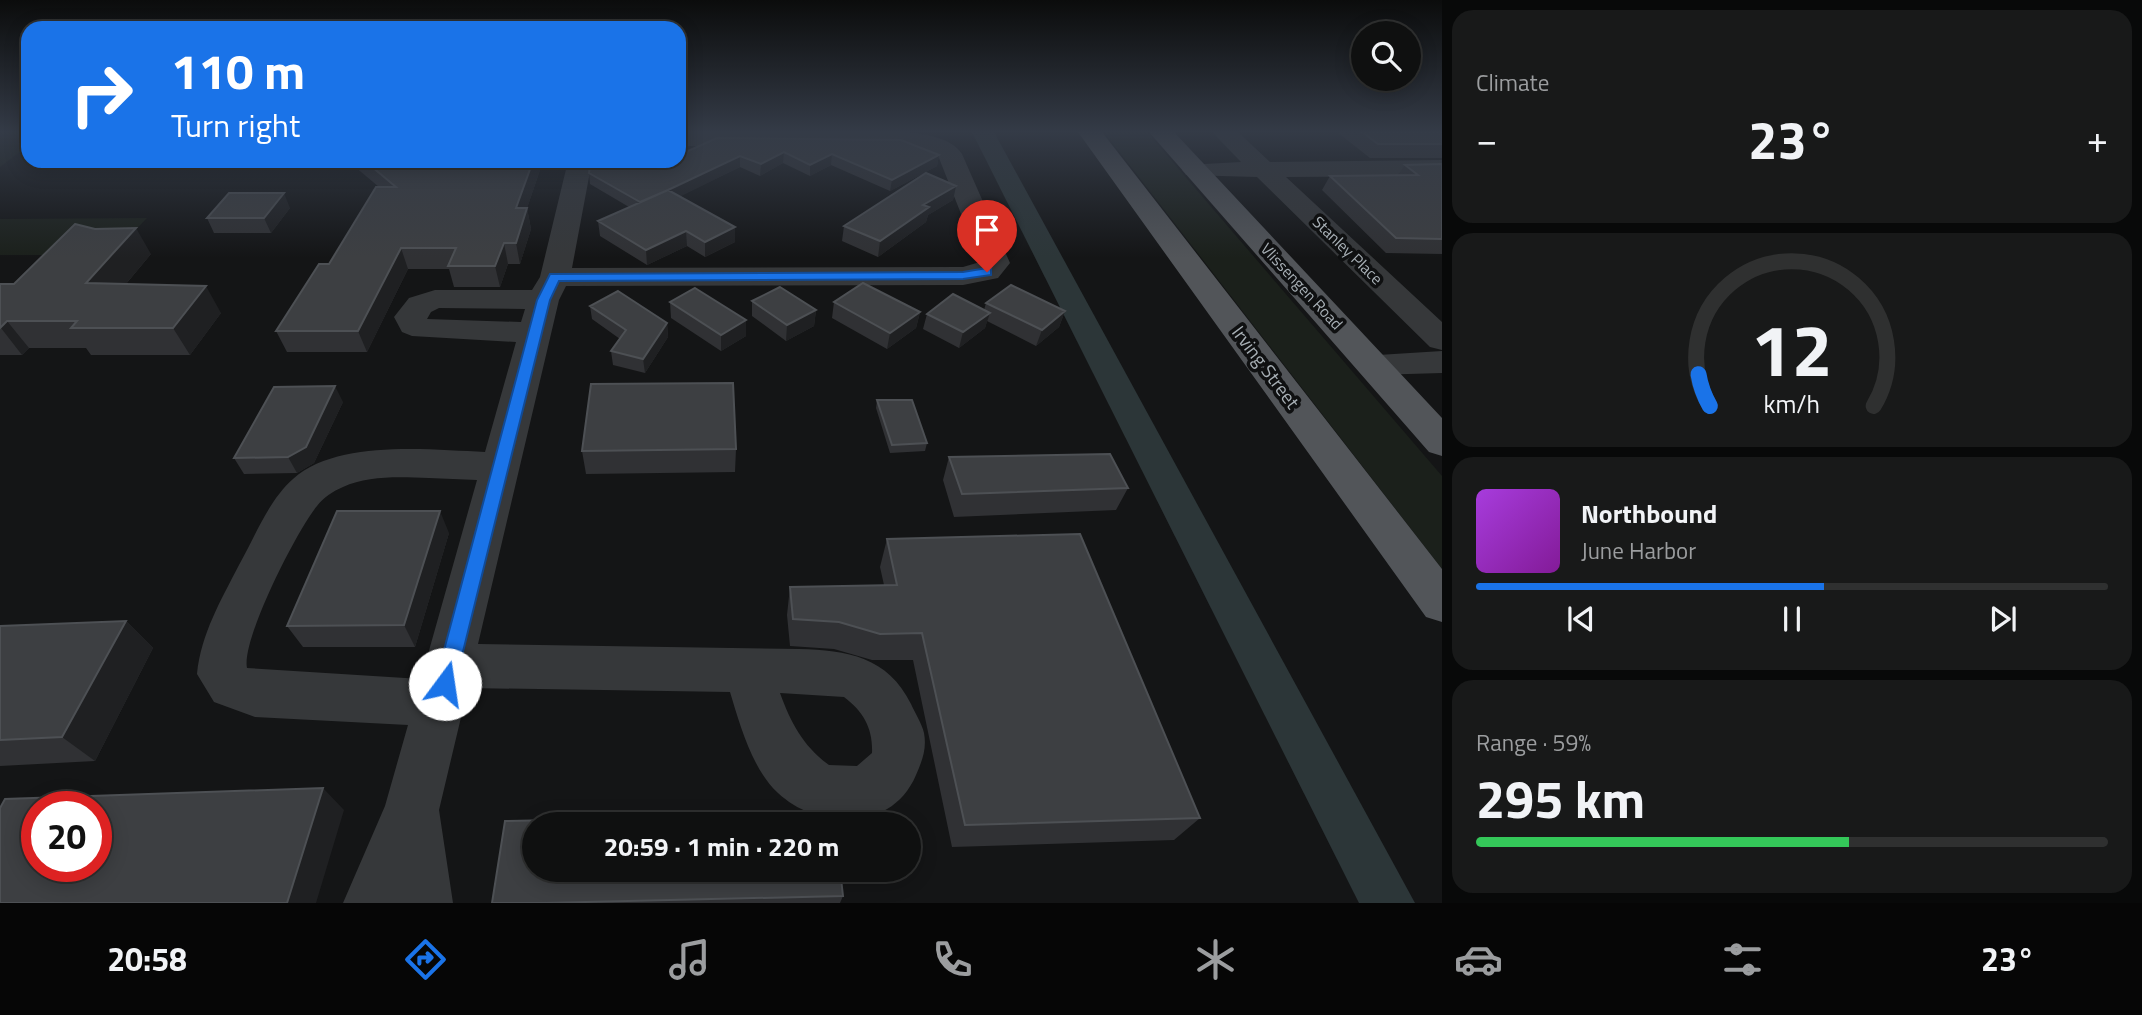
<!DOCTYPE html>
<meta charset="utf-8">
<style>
:root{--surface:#0f1010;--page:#181919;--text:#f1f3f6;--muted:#9b9d9f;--line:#2f3030;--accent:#1a73e8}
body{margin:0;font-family:"Titillium Web",sans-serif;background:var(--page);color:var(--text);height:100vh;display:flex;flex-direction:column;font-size:26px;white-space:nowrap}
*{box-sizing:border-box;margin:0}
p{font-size:23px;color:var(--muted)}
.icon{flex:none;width:38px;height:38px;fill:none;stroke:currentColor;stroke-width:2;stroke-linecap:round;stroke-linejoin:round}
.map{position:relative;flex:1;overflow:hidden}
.drawer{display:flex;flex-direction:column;gap:10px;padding:10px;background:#080909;width:700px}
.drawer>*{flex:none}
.top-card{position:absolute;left:21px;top:21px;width:665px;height:147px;border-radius:21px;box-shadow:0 4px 18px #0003,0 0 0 2px var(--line);background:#1a73e8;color:#fff;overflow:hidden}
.buttons{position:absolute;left:1351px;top:21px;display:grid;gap:14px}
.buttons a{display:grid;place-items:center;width:70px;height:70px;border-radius:50%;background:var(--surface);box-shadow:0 4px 18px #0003,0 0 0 2px var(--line);font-size:35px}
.speed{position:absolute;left:21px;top:791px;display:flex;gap:14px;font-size:35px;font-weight:700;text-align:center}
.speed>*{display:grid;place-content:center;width:91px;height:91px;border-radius:50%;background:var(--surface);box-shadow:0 4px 18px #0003,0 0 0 2px var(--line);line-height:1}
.speed .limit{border:10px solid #d22;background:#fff;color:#111}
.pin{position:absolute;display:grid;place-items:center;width:60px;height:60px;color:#fff;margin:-72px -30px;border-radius:50% 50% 50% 0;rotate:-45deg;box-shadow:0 0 7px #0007}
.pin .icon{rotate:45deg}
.me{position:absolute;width:77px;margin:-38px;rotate:14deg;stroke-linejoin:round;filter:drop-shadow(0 0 5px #0008)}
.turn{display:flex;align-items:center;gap:24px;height:147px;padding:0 35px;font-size:32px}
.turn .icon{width:91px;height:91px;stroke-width:2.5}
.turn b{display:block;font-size:49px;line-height:60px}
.big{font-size:52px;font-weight:700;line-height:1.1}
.drawer .card{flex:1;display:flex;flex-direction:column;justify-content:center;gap:10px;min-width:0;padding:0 24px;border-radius:21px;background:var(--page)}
.drawer .dial{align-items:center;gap:0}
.dial svg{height:182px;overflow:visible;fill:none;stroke:var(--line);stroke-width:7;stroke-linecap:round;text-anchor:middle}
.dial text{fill:var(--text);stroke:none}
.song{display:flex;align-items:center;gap:21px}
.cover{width:84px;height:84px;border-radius:10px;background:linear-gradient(135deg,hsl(280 70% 55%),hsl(290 70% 35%))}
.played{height:7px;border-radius:4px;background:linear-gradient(90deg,var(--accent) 55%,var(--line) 55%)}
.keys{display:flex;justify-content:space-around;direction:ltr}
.heat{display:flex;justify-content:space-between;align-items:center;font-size:38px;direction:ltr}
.charge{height:10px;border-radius:5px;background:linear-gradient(90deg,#34c759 59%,var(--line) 0)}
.trip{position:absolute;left:522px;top:812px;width:399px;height:70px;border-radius:35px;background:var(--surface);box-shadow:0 4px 18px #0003,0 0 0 2px var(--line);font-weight:700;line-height:70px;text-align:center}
.dock{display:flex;height:112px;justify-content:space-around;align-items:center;background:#060606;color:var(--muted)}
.dock .icon{width:49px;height:49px}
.dock .on{color:var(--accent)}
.dock b{font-size:32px;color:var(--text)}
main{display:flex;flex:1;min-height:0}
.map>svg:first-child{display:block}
.green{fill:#1b201b}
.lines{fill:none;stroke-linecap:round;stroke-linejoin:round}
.canal{fill:#2c3638;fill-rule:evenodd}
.minor{fill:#36383a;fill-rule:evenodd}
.major{fill:#525559;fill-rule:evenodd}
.wall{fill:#303134}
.shaded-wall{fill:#1f2022}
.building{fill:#3d3f42;stroke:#4d5054;stroke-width:2;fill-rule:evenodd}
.route{fill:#1a73e8;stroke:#114b97;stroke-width:2}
.labels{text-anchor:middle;stroke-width:7;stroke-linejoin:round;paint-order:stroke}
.far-street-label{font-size:16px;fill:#a7afb5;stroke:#0f1011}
.street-label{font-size:19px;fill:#a7afb5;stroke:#0f1011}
</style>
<main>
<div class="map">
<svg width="1442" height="903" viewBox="0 0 1442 903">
<rect width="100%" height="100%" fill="#141516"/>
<path class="green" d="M0 132H28V146L0 167Z
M1104 132H1147L1442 476V569Z
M147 218 112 255H0V219Z"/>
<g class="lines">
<path class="canal" d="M972 132H994L1415 903H1359Z"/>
<path class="minor" d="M679 132H905C924 134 951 137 962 154L1010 263 998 278 963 285 566 286 559 300 478 644 799 649C847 650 888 657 911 704 915 713 922 724 924 733 927 749 922 761 916 775 892 832 819 831 778 793 752 769 740 725 730 692L468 688 439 810 453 903H343L385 806 408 725 255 717 214 702 197 674C201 634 221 600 239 565 255 537 268 501 293 479 338 439 429 450 485 452L516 342 412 336 402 332 394 317 409 298 435 290H532L540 277 568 161H592L572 268 963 267 980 262 939 158 921 148 679 146ZM439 308 525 309 521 322 427 319 431 312ZM429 478 477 480 421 679 247 668C241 640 297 530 317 506 323 498 333 491 343 487 368 475 401 477 429 478ZM780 693 844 697C864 712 873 729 872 753L857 766 829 765C803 746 791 723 780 693Z
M1212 132H1238L1270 162 1442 160V176L1286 177 1442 322V350L1430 347 1257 177 1186 175 1182 170 1186 165 1241 162Z
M1442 351V373L1374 375 1362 372 1357 364 1362 356Z"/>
<path class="major" d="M1078 132H1102L1442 569V622L1426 617Z
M1149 132H1174L1442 418V456L1429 452Z"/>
</g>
<path class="wall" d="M1337 132H1442V158H1370Z
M717 138 939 155 937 166 890 191 831 165 810 176 783 163 760 176 740 167 680 196 735 242 705 257 687 246 647 265 600 236 598 221 629 207 590 184 589 173 679 161Z
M352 161H419L425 166 540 170 527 208 531 229 520 264H508L500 287H454L449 269H408L367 352H287L276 331 329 264 379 187 354 166Z
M1442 164V254L1386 253 1322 190 1330 176 1398 175 1405 165Z
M956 186 953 200 928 215 926 222 878 257 842 241 844 226Z
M290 208 271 233H214L207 218Z
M151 254 126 284 221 313 190 355H91L86 348H29L22 355H0V284H14Z
M752 301 816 310 814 326 786 341 752 316Z
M670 302 746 320V336L721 351 671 318Z
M834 302 920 312 916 328 887 349 832 318Z
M986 303 1065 311 1059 327 1036 346 987 321 985 328 959 348 923 329 927 314 984 310Z
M590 306 667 323 668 337 645 373 613 365 611 351 620 339 592 319Z
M877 400 927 443 925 451 890 453 876 408Z
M343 402 314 463 297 473 244 474 234 458Z
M736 449 735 472 586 474 582 451Z
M949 457 1128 488 1116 510 954 517 943 480Z
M449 533 415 647H303L287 626Z
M887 539 1200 818 1174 840 952 847 913 660H872L834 649 790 646 787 615 790 587 884 585 880 567Z
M126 621 153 648 95 761 0 766V626Z
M843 896 840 903H492Z"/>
<path class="shaded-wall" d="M784 152 783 163 760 176 761 164Z
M832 154 831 165 810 176V165Z
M939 155 937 166 890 191 892 180Z
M740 156V167L643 215 642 203Z
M533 161H538L540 170 520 229 516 208Z
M956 186 953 200 928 215 926 222 878 257 880 241 923 205Z
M284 193 290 208 271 233 264 218Z
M527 208 531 229 520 264 516 243Z
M735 227V242L705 257V242Z
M136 228 151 254 104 310 86 283Z
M686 231 687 246 647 265 646 250Z
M504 243 508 264 500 287 495 266Z
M401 248 408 269 367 352 358 331Z
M206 286 221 313 190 355 173 328Z
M816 310 814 326 786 341 787 325Z
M1065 311 1059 327 1036 346 1042 330Z
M920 312 916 328 887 349 890 333Z
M990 313 985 328 959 348 963 332Z
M746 320V336L721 351V335Z
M7 321 29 348 22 355 1 328Z
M667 323 668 337 645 373 643 359Z
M335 386 343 402 314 463 297 473 288 457Z
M440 511 449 533 415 647 404 625Z
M126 621 153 648 95 761 62 737Z
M323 788 344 810 316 903H287Z"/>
<path class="building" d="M1362 132H1442V144H1378Z
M717 138 901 140 939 155 892 180 832 154 810 165 784 152 761 164 740 156 668 190 640 202 589 173 590 166 604 161H679V155Z
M365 161H419L425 166 439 161H533L516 208H527L516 243H504L495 266H448L456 248H401L358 331H276L319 264H329L376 187H396Z
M1442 164V239L1396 238 1330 176 1418 175 1405 165Z
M926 173 956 186 923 205 929 207 880 241 844 226Z
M668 190 735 227 705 242 686 231 646 250 598 221Z
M229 193H284L264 218H207Z
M75 224 95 229 136 228 86 283 206 286 173 328H71L77 321H7L0 328V284H14Z
M863 283 920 312 890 333 834 302Z
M1011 285 1065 311 1042 330 986 303Z
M780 287 816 310 787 325 752 301Z
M695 288 746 320 721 335 670 302Z
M618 291 667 323 643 359 611 351 626 330 590 306Z
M953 294 990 313 963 332 927 314Z
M733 383 736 449 582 451 591 384Z
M335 386 306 447 288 457 234 458 274 387Z
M877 400H912L927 443 892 445Z
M1110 454 1128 488 962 494 949 457Z
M337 511H440L404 625 287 626Z
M1080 534 1200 818 965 825 922 633 880 634 839 622 793 619 790 587 897 585 887 539Z
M126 621 62 737 0 740V626Z
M323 788 287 903H0V808L5 799ZM37 807H96V866H37Z
M834 814 835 824H534V870H840L843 896 543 903H492L505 821Z"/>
<linearGradient id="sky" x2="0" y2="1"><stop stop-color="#0b0c0c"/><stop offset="0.51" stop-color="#343b47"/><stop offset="1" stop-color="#343b47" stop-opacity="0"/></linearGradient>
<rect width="1442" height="258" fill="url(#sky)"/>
<path class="route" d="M987 268 991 269V275L963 279 559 281 550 300 455 684 452 691 445 693 438 691 435 684 537 300 550 274 963 272Z"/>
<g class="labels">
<g class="far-street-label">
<text transform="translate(1348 250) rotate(44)" y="6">Stanley Place</text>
<text transform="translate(1302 286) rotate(47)" y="6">Vlissengen Road</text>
</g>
<g class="street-label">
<text transform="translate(1266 367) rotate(53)" y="7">Irving Street</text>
</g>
</g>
</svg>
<div class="buttons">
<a><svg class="icon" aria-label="search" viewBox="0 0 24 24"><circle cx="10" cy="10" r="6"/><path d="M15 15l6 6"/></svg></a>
</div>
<div class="speed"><div class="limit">20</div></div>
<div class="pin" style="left:987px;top:272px;background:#d93025"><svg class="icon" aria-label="arrive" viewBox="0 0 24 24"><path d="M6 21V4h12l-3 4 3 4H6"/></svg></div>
<svg class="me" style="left:445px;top:684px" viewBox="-20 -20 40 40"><circle r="19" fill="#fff"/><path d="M0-13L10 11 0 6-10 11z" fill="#1a73e8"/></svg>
<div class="trip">20:59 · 1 min · 220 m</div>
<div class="top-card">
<div class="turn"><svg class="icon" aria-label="right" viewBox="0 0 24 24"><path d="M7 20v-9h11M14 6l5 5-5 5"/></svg><div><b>110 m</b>Turn right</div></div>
</div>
</div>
<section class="drawer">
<div class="card"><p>Climate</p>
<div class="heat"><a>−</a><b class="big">23°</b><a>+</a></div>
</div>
<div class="card dial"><svg viewBox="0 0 100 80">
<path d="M14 69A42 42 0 1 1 86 69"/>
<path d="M14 69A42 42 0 0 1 9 55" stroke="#1a73e8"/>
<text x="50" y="56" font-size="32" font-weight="700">12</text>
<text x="50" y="72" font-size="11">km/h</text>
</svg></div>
<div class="card">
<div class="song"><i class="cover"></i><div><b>Northbound</b><p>June Harbor</p></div></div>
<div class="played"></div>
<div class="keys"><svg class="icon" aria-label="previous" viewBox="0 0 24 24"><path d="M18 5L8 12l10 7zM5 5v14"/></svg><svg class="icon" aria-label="pause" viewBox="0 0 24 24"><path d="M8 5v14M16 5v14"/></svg><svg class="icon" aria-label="next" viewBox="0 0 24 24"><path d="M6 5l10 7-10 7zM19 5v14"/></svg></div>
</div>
<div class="card"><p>Range · 59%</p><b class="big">295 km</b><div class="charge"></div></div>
</section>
</main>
<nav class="dock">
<b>20:58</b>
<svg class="icon on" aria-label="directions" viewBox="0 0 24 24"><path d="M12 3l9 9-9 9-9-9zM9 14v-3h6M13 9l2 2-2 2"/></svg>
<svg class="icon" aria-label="music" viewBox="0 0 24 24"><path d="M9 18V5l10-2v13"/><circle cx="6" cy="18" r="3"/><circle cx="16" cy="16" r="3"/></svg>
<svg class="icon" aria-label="phone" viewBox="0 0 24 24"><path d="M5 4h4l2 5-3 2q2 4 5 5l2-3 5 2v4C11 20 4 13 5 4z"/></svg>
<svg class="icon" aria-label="climate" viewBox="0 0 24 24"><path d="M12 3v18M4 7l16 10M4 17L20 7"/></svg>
<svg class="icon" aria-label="car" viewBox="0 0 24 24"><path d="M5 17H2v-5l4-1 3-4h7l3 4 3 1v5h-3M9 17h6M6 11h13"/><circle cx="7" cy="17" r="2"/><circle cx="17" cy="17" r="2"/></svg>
<svg class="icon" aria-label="filters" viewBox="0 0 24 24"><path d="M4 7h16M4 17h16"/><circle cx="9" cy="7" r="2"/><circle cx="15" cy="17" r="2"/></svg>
<b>23°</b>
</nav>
